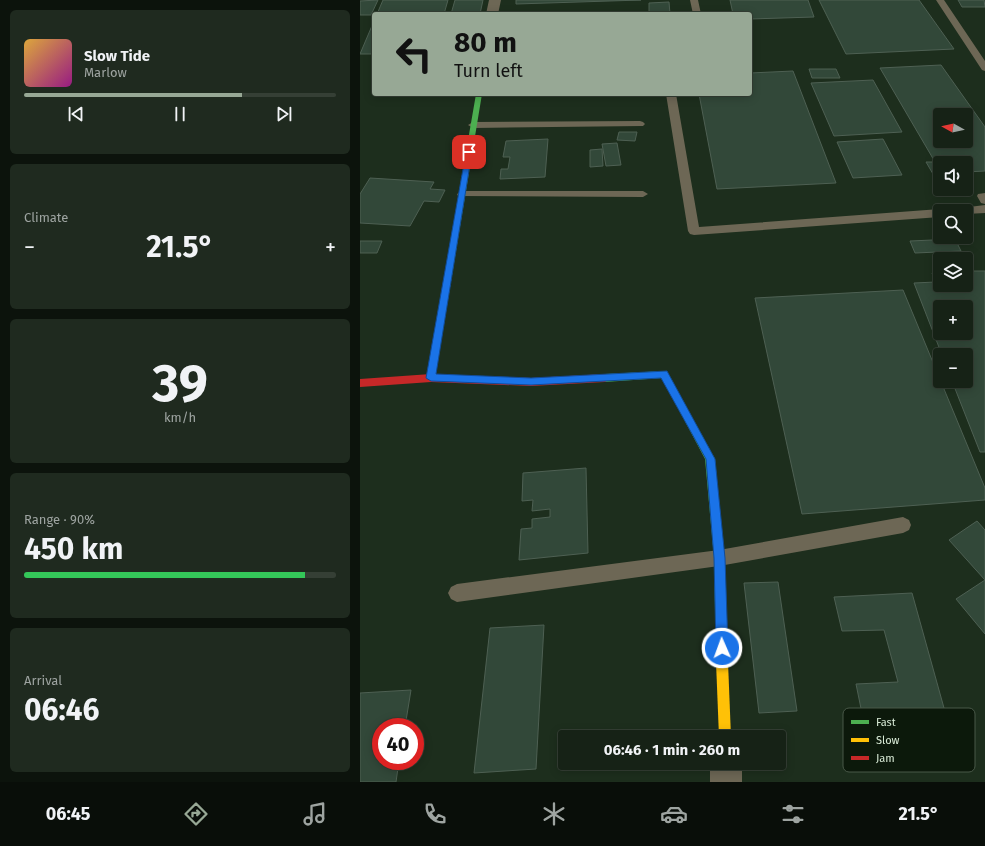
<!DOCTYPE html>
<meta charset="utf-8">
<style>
:root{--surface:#162216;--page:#1f2a1f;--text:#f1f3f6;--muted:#9ea4a1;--line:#353f35;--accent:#97a895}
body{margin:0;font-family:"Fira Sans",sans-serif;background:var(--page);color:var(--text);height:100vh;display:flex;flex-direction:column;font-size:15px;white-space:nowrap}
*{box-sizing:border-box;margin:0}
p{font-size:13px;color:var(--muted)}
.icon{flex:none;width:22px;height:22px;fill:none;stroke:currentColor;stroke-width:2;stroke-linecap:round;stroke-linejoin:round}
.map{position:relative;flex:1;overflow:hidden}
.sheet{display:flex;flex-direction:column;gap:10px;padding:10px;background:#0c130c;width:360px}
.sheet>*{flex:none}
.top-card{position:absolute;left:12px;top:12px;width:380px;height:84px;border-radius:4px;box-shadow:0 2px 10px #0003,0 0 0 1px var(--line);background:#97a895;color:#111;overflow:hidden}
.needle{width:26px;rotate:278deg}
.fabs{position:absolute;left:573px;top:108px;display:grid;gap:8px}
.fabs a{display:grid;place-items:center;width:40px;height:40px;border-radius:4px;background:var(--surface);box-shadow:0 2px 10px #0003,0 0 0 1px var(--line);font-size:20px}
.speed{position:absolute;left:12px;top:718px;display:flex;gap:8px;font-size:20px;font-weight:700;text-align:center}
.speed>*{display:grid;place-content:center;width:52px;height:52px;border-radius:50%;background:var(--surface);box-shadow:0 2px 10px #0003,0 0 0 1px var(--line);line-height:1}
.speed .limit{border:6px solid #d22;background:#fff;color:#111}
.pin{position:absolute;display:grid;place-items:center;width:34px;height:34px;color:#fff;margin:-17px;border-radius:8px;box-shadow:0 2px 6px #0006}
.me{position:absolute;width:44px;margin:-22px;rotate:358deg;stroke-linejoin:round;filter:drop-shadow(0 0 3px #0008)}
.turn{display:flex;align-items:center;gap:14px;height:84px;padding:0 16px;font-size:18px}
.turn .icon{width:52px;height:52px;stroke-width:2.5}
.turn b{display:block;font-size:28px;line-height:34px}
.big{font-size:30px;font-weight:700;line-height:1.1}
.sheet .widget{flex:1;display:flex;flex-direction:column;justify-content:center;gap:6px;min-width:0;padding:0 14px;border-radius:6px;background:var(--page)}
.sheet .dial{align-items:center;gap:0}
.dial b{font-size:52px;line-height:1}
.song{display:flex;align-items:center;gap:12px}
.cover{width:48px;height:48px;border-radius:6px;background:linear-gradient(135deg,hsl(40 70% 55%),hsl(310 70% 35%))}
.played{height:4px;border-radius:2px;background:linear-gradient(90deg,var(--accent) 70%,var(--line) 70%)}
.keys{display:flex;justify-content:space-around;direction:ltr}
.heat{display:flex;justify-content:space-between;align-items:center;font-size:22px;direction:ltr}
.charge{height:6px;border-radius:3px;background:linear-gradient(90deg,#34c759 90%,var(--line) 0)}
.trip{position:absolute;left:198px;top:730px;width:228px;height:40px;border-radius:4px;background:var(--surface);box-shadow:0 2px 10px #0003,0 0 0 1px var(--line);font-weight:700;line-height:40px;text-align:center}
.tabs{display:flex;height:64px;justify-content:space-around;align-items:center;background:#090e09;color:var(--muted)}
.tabs .icon{width:28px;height:28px}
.tabs .selected{color:var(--accent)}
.tabs b{font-size:18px;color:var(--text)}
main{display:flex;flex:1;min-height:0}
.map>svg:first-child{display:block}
.building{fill:#324839;stroke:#4e6053;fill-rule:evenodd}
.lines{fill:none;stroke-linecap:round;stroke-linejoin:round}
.lane{fill:#6d6755;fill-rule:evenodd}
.street{fill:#6d6755;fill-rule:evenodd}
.fast{fill:#4caf50;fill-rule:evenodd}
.slow{fill:#ffc107;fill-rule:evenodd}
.jam{fill:#c62828;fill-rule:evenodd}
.route{fill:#1a73e8;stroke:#114b97}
.key{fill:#0c190b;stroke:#495848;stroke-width:1}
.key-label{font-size:11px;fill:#d8ead6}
</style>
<main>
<section class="sheet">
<div class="widget">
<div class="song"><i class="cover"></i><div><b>Slow Tide</b><p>Marlow</p></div></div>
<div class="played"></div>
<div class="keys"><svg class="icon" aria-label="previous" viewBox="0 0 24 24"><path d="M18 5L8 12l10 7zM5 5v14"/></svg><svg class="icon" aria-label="pause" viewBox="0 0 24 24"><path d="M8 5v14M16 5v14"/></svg><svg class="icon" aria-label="next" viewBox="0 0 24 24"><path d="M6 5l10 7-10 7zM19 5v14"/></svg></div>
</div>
<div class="widget"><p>Climate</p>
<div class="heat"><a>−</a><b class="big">21.5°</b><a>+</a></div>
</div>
<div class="widget dial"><b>39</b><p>km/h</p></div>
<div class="widget"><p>Range · 90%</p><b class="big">450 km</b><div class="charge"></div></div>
<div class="widget"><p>Arrival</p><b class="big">06:46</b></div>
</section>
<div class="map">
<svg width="625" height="782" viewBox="0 0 625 782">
<rect width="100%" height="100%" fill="#1d2e1d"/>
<path class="building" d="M18 0 11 15H0V1Z
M23 0H88L84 14H17Z
M95 0H123L120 14H91Z
M156 0H281L156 4Z
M370 0H448L454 17 390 19V14H373Z
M459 0H559L594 49 486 54Z
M598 0H624L625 7H602Z
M309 2 310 14H289V3Z
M14 21V54H0Z
M581 65 625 127V171L606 172V163H580V173L573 174 566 162H575L520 68ZM580 115H606V141H580Z
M449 69H476L480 78H452Z
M433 71 476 183 357 189 339 94H390V73Z
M513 80 542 132 474 136 451 83Z
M259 132H277L275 141 257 140Z
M188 139 185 177 140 179 141 169H148L150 157H143L146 141Z
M523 139 542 175 493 178 477 142Z
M257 143 261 165 246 166 242 144Z
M242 149 243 166 230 167V150Z
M10 178 74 182 70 189 85 190 79 202 64 201 50 226 0 223V194Z
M595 239 601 251 555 253 550 241Z
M0 241H22L17 253H0Z
M606 271H625V452H620L592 381H606V355H582L554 283 576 282 572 273 580 272V285H606ZM580 307H606V333H580Z
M543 290 625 488V500L442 514 395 298Z
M226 468 228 553 159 560 161 529 172 528V519L190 517V509L172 511 173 500 162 501 163 473Z
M617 521 625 530V580L589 540Z
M625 580V634L596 599Z
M418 582 437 711 399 713 384 583Z
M552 593 589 726 506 733 496 684 538 682 524 630 482 631 474 597Z
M184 625 176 769 114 773 130 628Z
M51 690 45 727H21V761H39L36 782H0V693Z"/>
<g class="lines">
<path class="lane" d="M330 0H338L341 14H333Z
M576 0H584L625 61V71L622 70Z
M306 94H316L339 227 580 209 584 211H580V217L334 235 330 234 328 231Z
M280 121 283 122 285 124 283 126 113 128 108 125 113 122Z
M102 191H283L288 194 283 197 98 196 97 194Z
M625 193V204L621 203 617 196 618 194Z
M625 205V213L606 214V211H599L601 208Z
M543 517 549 520 551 525 549 530 543 533 359 566 97 602 91 599 88 593 91 587 97 584 359 550Z"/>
<path class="street" d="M129 0H141L138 14H126Z
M350 763H382V782H350Z"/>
<path class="fast" d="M116 94H122L75 378 74 380H68L67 378Z
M304 371 307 372 355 459 364 558 368 662 366 666 362 668 358 666 356 662 354 558 345 459 302 378 245 382 242 380 241 378 242 376 245 374Z"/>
<path class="slow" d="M362 656 366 658 368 662 371 737H359L356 662 358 658Z"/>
<path class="jam" d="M71 374 171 378 245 374 248 376 249 378 248 380 245 382 171 386 71 382 0 387V379Z"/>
</g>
<path class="route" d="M109 150 112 152 76 374 171 378 307 371 355 459 365 558 368 648 366 652 362 654 358 652 356 648 354 558 346 459 301 378 171 385 71 381 66 378 106 152Z"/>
<rect x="483" y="708" width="132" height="64" rx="6" class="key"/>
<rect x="491" y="720" width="18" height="4" fill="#4caf50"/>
<rect x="491" y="738" width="18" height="4" fill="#ffc107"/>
<rect x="491" y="756" width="18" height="4" fill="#c62828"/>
<g class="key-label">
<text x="516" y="726">Fast</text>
<text x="516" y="744">Slow</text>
<text x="516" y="762">Jam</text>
</g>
</svg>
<div class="fabs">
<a><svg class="needle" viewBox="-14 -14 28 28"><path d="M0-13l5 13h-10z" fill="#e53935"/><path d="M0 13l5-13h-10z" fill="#9ea4a1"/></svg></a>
<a><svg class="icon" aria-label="sound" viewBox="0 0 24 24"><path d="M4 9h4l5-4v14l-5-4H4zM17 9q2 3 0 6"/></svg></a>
<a><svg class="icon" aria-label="search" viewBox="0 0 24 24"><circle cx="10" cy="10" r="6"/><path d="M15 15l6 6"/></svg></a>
<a><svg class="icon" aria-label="layers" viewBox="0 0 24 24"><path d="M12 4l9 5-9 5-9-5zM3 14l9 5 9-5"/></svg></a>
<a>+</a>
<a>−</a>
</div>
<div class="speed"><div class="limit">40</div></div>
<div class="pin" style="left:109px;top:152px;background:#d93025"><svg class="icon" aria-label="arrive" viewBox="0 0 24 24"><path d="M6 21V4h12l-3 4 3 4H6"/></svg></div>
<svg class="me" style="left:362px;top:648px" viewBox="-20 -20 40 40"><circle r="17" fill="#1a73e8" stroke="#fff" stroke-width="3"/><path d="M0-11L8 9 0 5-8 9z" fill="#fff"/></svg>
<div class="trip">06:46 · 1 min · 260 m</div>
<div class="top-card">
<div class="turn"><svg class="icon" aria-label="left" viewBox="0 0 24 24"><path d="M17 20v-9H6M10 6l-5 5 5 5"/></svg><div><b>80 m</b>Turn left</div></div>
</div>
</div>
</main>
<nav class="tabs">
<b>06:45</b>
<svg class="icon selected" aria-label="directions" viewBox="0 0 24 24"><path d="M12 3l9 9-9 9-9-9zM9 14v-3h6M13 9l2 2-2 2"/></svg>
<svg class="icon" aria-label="music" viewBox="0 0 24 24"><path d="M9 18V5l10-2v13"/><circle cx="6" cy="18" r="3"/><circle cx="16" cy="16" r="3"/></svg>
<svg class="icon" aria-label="phone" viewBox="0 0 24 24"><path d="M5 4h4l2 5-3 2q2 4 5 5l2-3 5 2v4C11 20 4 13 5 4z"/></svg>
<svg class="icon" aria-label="climate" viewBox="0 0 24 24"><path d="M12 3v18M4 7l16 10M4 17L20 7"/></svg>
<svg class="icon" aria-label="car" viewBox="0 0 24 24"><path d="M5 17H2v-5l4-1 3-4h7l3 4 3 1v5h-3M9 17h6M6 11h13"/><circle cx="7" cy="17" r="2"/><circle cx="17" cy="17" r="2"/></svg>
<svg class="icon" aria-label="filters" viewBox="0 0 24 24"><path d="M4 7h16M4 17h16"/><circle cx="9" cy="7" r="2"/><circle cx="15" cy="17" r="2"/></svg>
<b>21.5°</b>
</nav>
